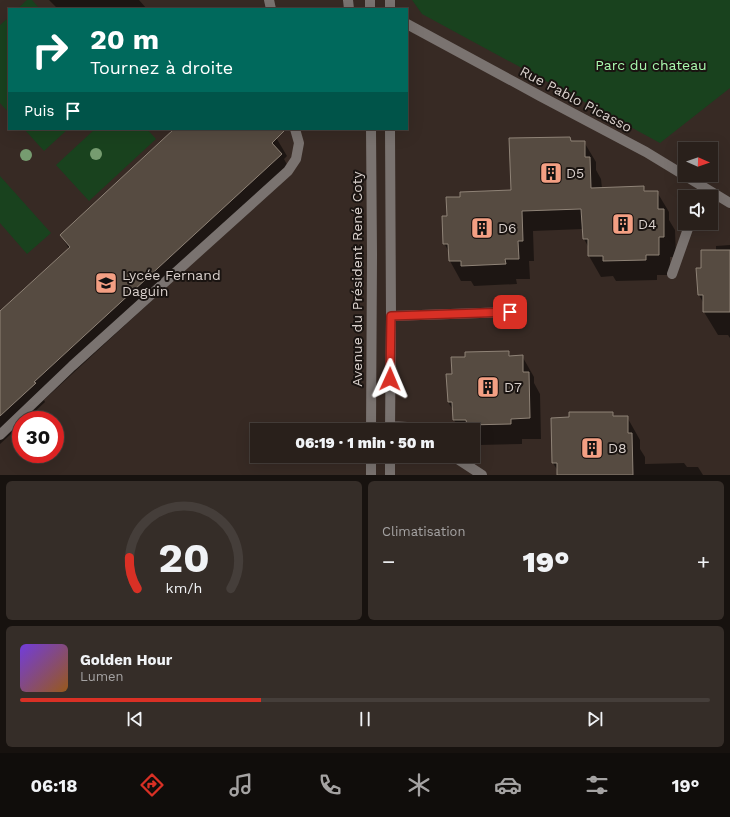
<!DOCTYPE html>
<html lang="fr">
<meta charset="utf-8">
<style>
:root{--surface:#29201b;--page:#352d28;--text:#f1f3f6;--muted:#a5a3a3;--line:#453e3a;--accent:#d93025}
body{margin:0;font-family:"Work Sans",sans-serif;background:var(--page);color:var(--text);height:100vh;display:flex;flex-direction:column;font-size:15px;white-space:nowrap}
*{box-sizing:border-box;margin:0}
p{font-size:13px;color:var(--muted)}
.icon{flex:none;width:22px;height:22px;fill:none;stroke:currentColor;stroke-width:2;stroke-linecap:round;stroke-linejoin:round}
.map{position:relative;height:475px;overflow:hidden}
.panel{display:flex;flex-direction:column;gap:6px;padding:6px;background:#17120f;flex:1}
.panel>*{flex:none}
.hud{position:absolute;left:8px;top:8px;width:400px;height:122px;border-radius:0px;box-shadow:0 4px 16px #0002,0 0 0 1px var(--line);background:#00695c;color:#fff;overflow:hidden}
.needle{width:26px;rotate:92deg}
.fabs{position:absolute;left:678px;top:142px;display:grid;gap:8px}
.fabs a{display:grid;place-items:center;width:40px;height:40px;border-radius:0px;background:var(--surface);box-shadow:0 4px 16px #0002,0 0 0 1px var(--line);font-size:20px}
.speed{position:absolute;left:12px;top:411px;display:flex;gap:8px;font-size:20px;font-weight:700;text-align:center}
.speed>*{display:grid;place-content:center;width:52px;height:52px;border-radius:50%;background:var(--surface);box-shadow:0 4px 16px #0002,0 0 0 1px var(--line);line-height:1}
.speed .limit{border:6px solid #d22;background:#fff;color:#111}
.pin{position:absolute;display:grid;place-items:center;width:34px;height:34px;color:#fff;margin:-17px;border-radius:8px;box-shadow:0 2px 6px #0006}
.me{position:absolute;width:44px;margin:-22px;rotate:1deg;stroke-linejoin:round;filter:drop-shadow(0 0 3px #0008)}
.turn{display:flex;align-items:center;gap:14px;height:84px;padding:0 16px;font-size:18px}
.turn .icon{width:52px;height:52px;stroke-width:2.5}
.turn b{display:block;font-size:28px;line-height:34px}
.then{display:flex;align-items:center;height:38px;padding:0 16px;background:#0003;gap:8px;font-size:15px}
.big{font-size:30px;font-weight:800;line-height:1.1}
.panel .widget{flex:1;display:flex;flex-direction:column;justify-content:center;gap:6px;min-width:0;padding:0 14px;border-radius:6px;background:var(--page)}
.panel .dial{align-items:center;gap:0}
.dial svg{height:104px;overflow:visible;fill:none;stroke:var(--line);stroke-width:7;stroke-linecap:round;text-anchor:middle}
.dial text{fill:var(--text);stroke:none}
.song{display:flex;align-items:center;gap:12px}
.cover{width:48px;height:48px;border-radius:6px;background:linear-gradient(135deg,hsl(260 70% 55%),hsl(30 70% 35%))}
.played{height:4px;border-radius:2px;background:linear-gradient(90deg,var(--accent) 35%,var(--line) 35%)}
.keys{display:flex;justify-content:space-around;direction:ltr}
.heat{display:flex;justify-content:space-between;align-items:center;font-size:22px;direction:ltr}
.panel .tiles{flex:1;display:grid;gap:6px;grid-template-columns:1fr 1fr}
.widget:last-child{grid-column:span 2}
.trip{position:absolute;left:250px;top:423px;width:230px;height:40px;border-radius:0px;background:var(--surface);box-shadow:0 4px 16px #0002,0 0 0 1px var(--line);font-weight:800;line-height:40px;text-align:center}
.menu{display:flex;height:64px;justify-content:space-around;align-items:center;background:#100d0b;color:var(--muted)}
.menu .icon{width:28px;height:28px}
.menu .selected{color:var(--accent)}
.menu b{font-size:18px;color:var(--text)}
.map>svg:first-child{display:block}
.green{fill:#19421e}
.shadow{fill:#0007}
.building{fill:#564b41;stroke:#8f8377}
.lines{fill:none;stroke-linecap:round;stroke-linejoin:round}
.minor{stroke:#7a7370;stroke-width:10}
.tree{fill:#769c70}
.route-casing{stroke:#8d1f18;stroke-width:10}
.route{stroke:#d93025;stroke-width:7}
.labels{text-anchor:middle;stroke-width:4;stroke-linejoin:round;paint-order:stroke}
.park-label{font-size:14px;fill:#a9f9ae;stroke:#1a1411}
.street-label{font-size:14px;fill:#d8cfcb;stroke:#1a1411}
.poi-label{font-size:14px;fill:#d8cfcb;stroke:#1a1411;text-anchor:start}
</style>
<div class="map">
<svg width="730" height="475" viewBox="0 0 730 475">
<rect width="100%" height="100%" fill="#372a24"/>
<path class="green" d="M27 0H32L40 9H17Z
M412 0H730V88L660 143 422 14Z
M9 17V113L0 103V25Z
M24 129H68L44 151Z
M95 129H147L156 139 89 201 56 165Z
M0 176 51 233 27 254 0 223Z"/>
<path class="shadow" d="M49 0H139L147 9H58Z
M168 129H271L287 156 284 159 291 172 44 400 45 402 26 420H21V425L0 444V313L69 249 61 235 171 133Z
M570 138 572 142H584L596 162V170L601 179 602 188 643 187 646 192H657L669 212V220L675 230 676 257H670V275H657V280L616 281 613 276 601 277 589 256V248L584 239 583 229 533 231 534 261H529L530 279H516L517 284 474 286 471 281H461L450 261 449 252 444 243 448 217 461 198 512 191Z
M730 245V338L728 335H718L704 312V304L699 295 698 269H702L716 251V246Z
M509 352 511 357 522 356 534 377V383L540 394 541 439H522V444L479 445 476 440H473V430H460L454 420 453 410 448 402 453 375 466 358Z
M612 413 615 417H627L640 440V449L645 457V464L684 463 687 467H698L703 475H558V471L553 463Z"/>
<path class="building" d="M174 129H286L272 143 282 154 34 382 36 383 0 416V311L70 247 60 235Z
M570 137 571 141H585V157H590L591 188 644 186V191H658V209H664V237H659V255H646V260L603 261V256H588V239H583L581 209 522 211 523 241H518L519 259H505L506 264 461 266V261H449L448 244H443L442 216H447L446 197H460V192L511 190 509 138Z
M701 250H730V312H703V295H698L696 268H701Z
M509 351V356L523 355V372H529L530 418 511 419V424L467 425 466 420H453L452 402H448L446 374H452L451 357H465V352Z
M569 412H613V416H628V433H632L633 475H557V463H552L551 418 569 417Z"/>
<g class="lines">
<path class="minor" d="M269 0 271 9
M348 0 349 9
M370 0V9
M390 0V9
M407 24 540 96 646 152 730 203
M371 129 372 255 371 430
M390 129 391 316 390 430
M699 197 703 187
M672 274 690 223
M391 316 510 312
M390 426 407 427 413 430
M0 435 72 366 288 171 296 159 299 143 295 129
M390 456V475
M453 456 482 475
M371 475V456"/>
</g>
<g class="tree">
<circle cx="96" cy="154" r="6"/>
<circle cx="26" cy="155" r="6"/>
</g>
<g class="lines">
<g class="route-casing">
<path id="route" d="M390 379 391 316 510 312"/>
</g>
<use href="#route" class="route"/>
</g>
<defs>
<g id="building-square" transform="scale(1.15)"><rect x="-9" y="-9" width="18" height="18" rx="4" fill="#f39f83" stroke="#1a1411"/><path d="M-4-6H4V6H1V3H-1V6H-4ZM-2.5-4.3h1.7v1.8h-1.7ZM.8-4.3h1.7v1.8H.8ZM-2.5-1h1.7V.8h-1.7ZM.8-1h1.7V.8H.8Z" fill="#111"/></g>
<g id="school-square" transform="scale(1.15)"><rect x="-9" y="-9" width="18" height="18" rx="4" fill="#f39f83" stroke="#1a1411"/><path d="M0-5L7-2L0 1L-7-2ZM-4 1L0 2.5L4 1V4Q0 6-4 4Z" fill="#111"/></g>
</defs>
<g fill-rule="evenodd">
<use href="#building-square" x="551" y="173"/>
<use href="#building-square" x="623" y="224"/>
<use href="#building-square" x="482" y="228"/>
<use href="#school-square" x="106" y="283"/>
<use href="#building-square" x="488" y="387"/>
<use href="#building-square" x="592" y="448"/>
</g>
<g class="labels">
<g class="park-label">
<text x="651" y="70">Parc du chateau</text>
</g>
<g class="street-label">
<text transform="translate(576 99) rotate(28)" y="5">Rue Pablo Picasso</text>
<text transform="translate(357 279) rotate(-90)" y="5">Avenue du Président René Coty</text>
</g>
<g class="poi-label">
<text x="566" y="178">D5</text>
<text x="638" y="229">D4</text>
<text x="498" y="233">D6</text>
<text x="122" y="280">Lycée Fernand<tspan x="122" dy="16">Daguin</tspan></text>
<text x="504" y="392">D7</text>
<text x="608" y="453">D8</text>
</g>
</g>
</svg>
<div class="fabs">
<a><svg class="needle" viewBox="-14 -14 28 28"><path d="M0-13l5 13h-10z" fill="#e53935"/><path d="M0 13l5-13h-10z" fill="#a5a3a3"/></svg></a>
<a><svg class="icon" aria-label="sound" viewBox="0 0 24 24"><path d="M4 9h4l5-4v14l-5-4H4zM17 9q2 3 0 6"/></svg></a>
</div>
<div class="speed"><div class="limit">30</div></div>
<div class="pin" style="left:510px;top:312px;background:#d93025"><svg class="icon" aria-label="arrive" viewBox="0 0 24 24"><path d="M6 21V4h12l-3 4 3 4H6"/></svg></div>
<svg class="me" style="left:390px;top:379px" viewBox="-20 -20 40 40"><path d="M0-17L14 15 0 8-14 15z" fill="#d93025" stroke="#fff" stroke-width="4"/></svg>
<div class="trip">06:19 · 1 min · 50 m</div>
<div class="hud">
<div class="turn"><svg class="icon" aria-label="right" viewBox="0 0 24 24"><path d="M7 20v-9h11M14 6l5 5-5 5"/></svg><div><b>20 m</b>Tournez à droite</div></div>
<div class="then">Puis<svg class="icon" aria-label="arrive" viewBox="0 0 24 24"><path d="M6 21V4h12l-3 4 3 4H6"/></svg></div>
</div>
</div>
<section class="panel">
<div class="tiles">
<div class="widget dial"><svg viewBox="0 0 100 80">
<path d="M14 69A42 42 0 1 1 86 69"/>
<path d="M14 69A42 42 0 0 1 8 45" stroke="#d93025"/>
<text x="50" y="56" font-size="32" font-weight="700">20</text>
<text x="50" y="72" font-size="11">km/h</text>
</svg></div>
<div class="widget"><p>Climatisation</p>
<div class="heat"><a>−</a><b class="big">19°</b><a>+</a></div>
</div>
<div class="widget">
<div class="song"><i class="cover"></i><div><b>Golden Hour</b><p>Lumen</p></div></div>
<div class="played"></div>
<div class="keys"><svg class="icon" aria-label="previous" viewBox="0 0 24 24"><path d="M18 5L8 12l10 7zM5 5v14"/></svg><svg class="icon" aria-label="pause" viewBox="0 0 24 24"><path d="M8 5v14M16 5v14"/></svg><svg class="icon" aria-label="next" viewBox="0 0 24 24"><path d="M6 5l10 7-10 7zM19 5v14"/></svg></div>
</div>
</div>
</section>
<nav class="menu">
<b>06:18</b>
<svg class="icon selected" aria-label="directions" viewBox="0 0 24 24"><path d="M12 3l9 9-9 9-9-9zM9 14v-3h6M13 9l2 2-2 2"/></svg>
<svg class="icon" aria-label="music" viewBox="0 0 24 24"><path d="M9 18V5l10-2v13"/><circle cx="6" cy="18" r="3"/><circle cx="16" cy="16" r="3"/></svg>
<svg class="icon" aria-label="phone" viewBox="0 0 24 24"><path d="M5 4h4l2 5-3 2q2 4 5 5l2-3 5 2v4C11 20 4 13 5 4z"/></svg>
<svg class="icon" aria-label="climate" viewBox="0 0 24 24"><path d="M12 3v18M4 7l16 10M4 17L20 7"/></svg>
<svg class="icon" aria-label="car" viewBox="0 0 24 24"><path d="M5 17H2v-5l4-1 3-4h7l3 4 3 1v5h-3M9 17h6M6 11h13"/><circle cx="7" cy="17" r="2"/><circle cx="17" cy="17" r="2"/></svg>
<svg class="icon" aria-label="filters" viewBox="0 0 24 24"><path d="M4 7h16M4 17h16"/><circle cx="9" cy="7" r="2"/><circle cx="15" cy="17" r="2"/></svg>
<b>19°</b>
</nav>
